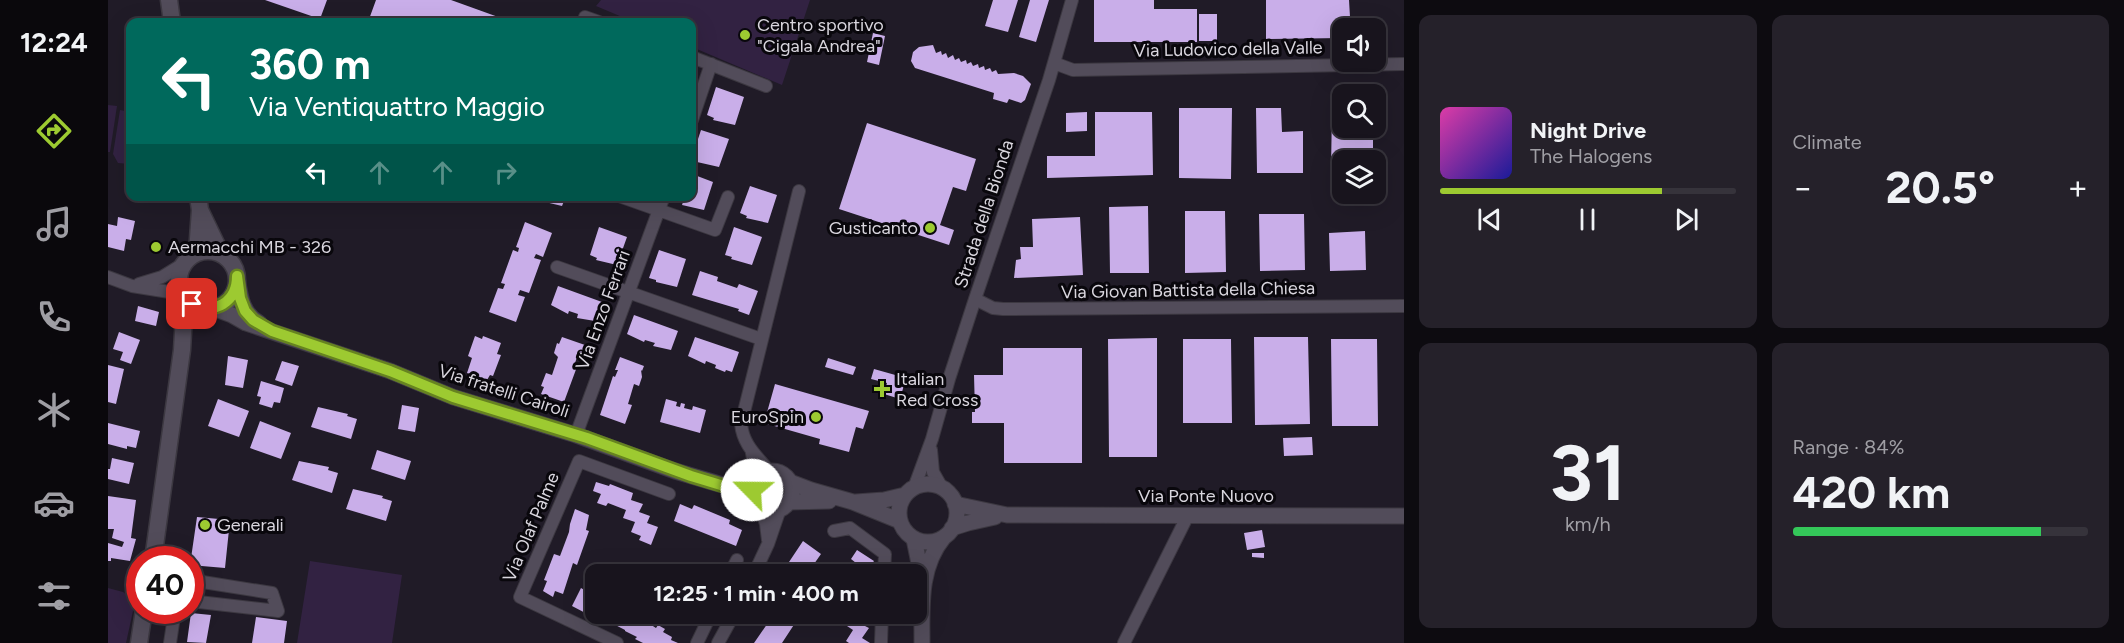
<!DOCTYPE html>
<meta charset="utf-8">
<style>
:root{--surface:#18141d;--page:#25212a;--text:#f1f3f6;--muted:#9f9ea4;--line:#36333b;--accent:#9dca31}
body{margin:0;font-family:Figtree,sans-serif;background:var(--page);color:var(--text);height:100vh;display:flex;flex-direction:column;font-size:22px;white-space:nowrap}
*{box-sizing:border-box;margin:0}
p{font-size:20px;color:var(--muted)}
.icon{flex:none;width:33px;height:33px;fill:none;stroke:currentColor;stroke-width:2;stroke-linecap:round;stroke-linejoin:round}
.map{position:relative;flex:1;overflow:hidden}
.details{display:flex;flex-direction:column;gap:15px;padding:15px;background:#0d0b10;width:720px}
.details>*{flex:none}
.hud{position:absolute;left:18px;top:18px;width:570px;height:183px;border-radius:12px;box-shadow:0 6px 24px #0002,0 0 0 2px var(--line);background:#00695c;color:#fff;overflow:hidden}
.tools{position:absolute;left:1224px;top:18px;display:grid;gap:12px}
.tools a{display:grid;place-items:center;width:54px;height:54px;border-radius:12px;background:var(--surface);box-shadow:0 6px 24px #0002,0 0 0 2px var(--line);font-size:30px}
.speed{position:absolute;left:18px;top:546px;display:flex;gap:12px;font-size:30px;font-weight:700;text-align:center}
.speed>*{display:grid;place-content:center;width:78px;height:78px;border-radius:50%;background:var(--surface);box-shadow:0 6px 24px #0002,0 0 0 2px var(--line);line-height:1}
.speed .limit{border:9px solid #d22;background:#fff;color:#111}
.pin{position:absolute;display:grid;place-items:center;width:51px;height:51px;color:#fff;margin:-26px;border-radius:12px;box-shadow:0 3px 9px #0006}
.me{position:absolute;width:66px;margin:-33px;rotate:293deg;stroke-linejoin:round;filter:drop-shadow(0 0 4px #0008)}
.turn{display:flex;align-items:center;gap:21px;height:126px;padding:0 24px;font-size:27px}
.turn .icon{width:78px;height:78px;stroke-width:2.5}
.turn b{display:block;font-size:42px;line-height:51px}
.lanes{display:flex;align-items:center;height:57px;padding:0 24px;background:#0003;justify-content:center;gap:30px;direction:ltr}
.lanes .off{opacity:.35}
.big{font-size:45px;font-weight:700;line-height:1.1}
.details .widget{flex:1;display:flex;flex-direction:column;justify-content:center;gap:9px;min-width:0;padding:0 21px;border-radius:12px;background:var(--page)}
.details .dial{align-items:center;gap:0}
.dial b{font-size:78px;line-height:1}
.song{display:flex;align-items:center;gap:18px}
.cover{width:72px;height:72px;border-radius:9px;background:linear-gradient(135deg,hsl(320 70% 55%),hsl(240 70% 35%))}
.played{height:6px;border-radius:3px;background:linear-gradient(90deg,var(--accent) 75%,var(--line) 75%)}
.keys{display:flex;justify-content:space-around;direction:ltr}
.heat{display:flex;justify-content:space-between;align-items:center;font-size:33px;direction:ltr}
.charge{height:9px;border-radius:4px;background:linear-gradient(90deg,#34c759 84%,var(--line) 0)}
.details .tiles{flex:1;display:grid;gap:15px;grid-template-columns:repeat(2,1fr)}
.trip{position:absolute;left:477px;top:564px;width:342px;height:60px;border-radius:12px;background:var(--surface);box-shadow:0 6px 24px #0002,0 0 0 2px var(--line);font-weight:700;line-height:60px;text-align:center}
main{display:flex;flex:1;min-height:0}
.tab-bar{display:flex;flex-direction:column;width:108px;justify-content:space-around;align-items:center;background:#0a080c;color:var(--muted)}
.tab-bar .icon{width:42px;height:42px}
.tab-bar .active{color:var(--accent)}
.tab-bar b{font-size:27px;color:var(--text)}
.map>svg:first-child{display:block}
.green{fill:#322242}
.building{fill:#c9aee9}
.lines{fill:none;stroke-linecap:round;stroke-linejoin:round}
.minor-casing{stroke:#3c3841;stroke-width:14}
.tertiary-casing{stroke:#3c3841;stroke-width:17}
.secondary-casing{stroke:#3c3841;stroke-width:19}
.minor{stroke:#524c5a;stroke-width:12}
.tertiary{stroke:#524c5a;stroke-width:15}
.secondary{stroke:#524c5a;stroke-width:16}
.route-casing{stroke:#668320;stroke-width:15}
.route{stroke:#9dca31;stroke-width:10}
.poi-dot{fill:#9dca31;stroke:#09070c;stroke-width:2}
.labels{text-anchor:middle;stroke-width:6;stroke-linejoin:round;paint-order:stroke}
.poi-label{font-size:18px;fill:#d9d6de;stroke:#09070c;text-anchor:start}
.street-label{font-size:18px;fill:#d9d6de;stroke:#09070c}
</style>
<main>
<nav class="tab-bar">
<b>12:24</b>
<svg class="icon active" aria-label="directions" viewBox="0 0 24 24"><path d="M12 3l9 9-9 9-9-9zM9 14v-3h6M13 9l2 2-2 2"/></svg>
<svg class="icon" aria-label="music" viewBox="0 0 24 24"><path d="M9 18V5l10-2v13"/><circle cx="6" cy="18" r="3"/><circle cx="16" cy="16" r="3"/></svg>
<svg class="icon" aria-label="phone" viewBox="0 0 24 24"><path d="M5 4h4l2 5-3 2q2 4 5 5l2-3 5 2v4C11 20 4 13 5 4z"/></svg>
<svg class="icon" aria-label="climate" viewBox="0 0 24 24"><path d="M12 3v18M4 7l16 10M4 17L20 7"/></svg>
<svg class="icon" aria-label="car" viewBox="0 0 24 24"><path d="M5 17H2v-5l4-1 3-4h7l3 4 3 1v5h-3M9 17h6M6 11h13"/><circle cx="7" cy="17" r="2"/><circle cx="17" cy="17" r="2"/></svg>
<svg class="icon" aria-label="filters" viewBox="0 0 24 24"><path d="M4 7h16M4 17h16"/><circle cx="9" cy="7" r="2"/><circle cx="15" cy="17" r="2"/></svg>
</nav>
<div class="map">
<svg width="1296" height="643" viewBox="0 0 1296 643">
<rect width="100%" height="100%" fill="#201b27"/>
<path class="green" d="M493 0H702L674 85 584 47V22H526L488 6Z
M0 105 9 106 2 152H0Z
M12 110 22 112V164L10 163 5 154Z
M202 561 294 575 284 643H189Z
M0 588 15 592 23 598 25 611 18 643H0Z"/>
<path class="building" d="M157 0H219L212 19Z
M268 0H343L404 22H260Z
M885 0H910L900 32 877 26Z
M922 0H941L928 42 911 37Z
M986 0H1046V9H1089V42H986Z
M1158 0H1241L1242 17H1254V28H1234V38L1158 39Z
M1091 14H1109V41H1091Z
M150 17 164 22H148Z
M765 33 777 36 771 65 759 62Z
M825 45 828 53 833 51 834 55 838 53 840 58 845 55 847 60 851 58 853 62 858 60 859 64 863 62 865 66 870 64 871 68 876 66 877 70 882 68 884 72 888 70 890 74 906 73 915 76 923 84 917 100 913 103 901 99 899 103 885 99 886 93 807 68 803 61 805 52 811 47Z
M608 87 636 97 627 125 605 120 606 118 599 115Z
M1071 108H1124L1123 179 1071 178Z
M1148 108H1173L1174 132 1195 131V173H1149Z
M1224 109H1234V128H1265V160H1234V169H1223Z
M979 112V131L958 132V113Z
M987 112H1044L1045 175 939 178V156H987Z
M759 123 868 159 858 191 845 187 832 225 846 230 841 245 731 209Z
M593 130 621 139 611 167 589 162 590 160 584 157Z
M584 174 605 182 596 210 574 205 575 202 568 200 570 196H584Z
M642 186 669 195 660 223 638 218 639 216 632 213Z
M428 196H458L454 206 433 201 434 199Z
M1040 206 1041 273H1002L1001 207Z
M1077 211H1117L1118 272 1077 273Z
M1151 214H1196L1197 270 1152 271Z
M10 217 27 221 23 240 18 239 16 251 0 247V224L9 226Z
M972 217 975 275 906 278 908 260 913 259 912 247H925L924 219Z
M417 222 444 233 435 257 428 254 426 258 433 260 421 293 412 290 410 295 417 297 408 322 381 312 390 288 395 289 397 284 393 283 405 250 410 252 411 248 408 247Z
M491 227 519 237 509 265 488 260 489 258 482 255Z
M626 227 654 237 644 265 623 259 624 257 617 255Z
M1257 231 1258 270 1222 271 1221 233Z
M551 250 578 259 569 287 548 282V280L541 278Z
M592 271 610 277 609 281 629 288 631 284 650 291 641 315 630 311 631 309 584 295Z
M450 286 494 302 487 321 469 318 470 314 461 311 460 314 443 305Z
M30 306 51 312 48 326 27 321Z
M526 315 570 331 563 350 545 346 547 343 537 340 536 342 519 334Z
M11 332 32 340 23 364 12 360 15 352 5 349Z
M367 336 374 339 375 336 393 343 389 354 393 355 385 376 382 375 379 380 359 373 364 358 360 356Z
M454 337 477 345 473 355 470 354 467 363 470 364 456 402 433 394 436 387 433 386 438 373 444 375 450 357 446 353 449 343 451 344Z
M587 337 631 352 624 372 618 370 617 372 607 368 608 365 598 361 597 364 580 356Z
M1146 337H1200L1202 424 1147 425Z
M1049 338V457H1001L1000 339Z
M1075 339H1123L1124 423H1075Z
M1223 339H1269L1270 426H1224Z
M895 348H974V463H896V423H864V412H867L866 375H895Z
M120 356 140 360 135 388 117 385Z
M512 357 536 366 534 371 533 370 534 377 531 386 526 384 520 404 524 405 517 424 492 415 505 376 507 377 510 370H507Z
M720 358 748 367 745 375 717 367Z
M174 361 191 366 184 386 167 380Z
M0 365 16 369 8 404 0 402Z
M766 369 798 378 792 399 776 394 779 383 763 379Z
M153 381 176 388 172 403 166 402 164 408 151 404 153 397 149 396Z
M667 384 761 411 755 429 748 427 741 452 711 444 712 439 656 423Z
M110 399 141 411 131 437 100 426Z
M558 399 569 402 568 406 572 407 573 403 577 404 576 408 584 410 585 406 598 410 592 433 552 422Z
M294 405 311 408 307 432 290 429Z
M210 407 240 414 239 416 249 419 243 439 203 427Z
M152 421 183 433 173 459 142 448Z
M0 423 32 431 28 448 19 446V449L0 444Z
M1204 437 1205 455 1176 456 1175 438Z
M269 450 303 461 297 480 263 469Z
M4 458 26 463 21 484 0 479V469H2Z
M191 461 221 467 220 470 230 473 224 493 184 480Z
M488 482 501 486 502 484 525 493 523 500 535 504 531 512 542 516 539 523 550 527 543 545 531 540 533 536 523 532 527 522 515 518 518 510 500 503 498 506 489 503 493 494 485 491Z
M245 489 275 496 274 498 284 501 278 521 238 509Z
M0 496 28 500 23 538 28 539 22 561 3 558V561H0V543L14 547 16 542 4 538 6 529H0Z
M572 504 584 509 586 505 622 520 621 524 634 530 628 546 566 521Z
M467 509 481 515 478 530 481 531 469 565 465 563 455 594 447 591 445 597 435 591 439 581 436 580 446 554 452 556 461 532 462 524Z
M89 517 122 520 117 568 82 565Z
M1154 530 1157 547 1139 550 1136 533Z
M695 541 713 554 699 574H673Z
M749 550 766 561 760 570 764 573 763 574H745L742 572 748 563 743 559Z
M1144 553H1156V558L1144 557Z
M594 563 607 569 604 574H580L582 570 589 573Z
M473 588 488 597V614H526L548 628 550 625 557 629 555 632 564 637 563 640 570 643H535L527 639 529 637 517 631V630L488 615 485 617 464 606Z
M83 613 103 615 98 643 79 642Z
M576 614H586L581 625 572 621Z
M666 614H693L674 643H646Z
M741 614 762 615 755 625 761 628 754 638 762 643H741L738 641 745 630 739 626 745 616Z
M148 617 179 621 176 643H144Z"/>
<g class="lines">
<g class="minor-casing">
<path id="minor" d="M477 17 491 22
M584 57 658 86
M946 63 965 70 1296 64
M584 120 603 64
M511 196 607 230 620 197
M449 267 653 339
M0 277 24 286 74 294
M31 284 54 277 75 264
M867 299 885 308 895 309 1296 306
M468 435 556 196
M823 450 825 472 834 488
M644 453 648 479
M661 471C649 456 635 445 633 424L691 191
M806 488 824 439 841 379 867 299 941 80 964 0
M652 507 658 524 660 540
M726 531 742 528 777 554 776 574
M622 574 629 560
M646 574 660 544 672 509
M82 580 164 593 170 611 82 601
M62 643 67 610
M509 643 412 597 471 461 561 494
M589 643 603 614
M610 643 626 614
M773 643 774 614
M1016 643 1080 515"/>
</g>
<g class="tertiary-casing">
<path id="tertiary" d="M129 276C132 295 133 313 151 323
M105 308 124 315 138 323 282 371 345 397 468 435 567 471 635 491 645 496
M644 491a20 20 0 1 1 40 0a20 20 0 1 1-40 0Z
M682 482 703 490 745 502 792 521
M791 513a29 29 0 1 1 58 0a29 29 0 1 1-58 0Z
M680 502 721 501
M748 502 776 500 797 495
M847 504 899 515 1296 516
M844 528 860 523 887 517
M806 539 814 578
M814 643C814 606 811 567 836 537"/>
</g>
<g class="secondary-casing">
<path id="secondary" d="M61 0 64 22
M90 196 92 210 113 254
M71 280a29 29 0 1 1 58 0a29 29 0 1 1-58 0Z
M89 253 92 210
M45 560 74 350 77 298
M31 643 36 610"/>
</g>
<use href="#minor" class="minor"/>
<use href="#tertiary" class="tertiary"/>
<use href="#secondary" class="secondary"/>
</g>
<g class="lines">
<g class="route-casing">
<path id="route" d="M84 304C107 315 129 302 129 276L132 298 137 311 145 320 164 331 282 371 345 397 479 438 583 476 616 486 647 480 644 490"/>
</g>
<use href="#route" class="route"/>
</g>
<g class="poi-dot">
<circle cx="637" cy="35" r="6"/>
<circle cx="822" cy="228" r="6"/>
<circle cx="48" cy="247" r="6"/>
<path d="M771 380h6v6h6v6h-6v6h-6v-6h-6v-6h6z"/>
<circle cx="708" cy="417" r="6"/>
<circle cx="97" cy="525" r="6"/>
</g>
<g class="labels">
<g class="poi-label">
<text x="649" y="31">Centro sportivo<tspan x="649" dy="21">"Cigala Andrea"</tspan></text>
<text x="810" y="234" text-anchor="end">Gusticanto</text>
<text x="60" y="253">Aermacchi MB - 326</text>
<text x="788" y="385">Italian<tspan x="788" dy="21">Red Cross</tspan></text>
<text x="696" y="423" text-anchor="end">EuroSpin</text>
<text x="109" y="531">Generali</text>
</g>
<g class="street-label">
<text transform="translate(1120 49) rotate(-1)" y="6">Via Ludovico della Valle</text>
<text transform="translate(876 214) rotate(-72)" y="6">Strada della Bionda</text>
<text transform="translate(1080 290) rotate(-1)" y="6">Via Giovan Battista della Chiesa</text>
<text transform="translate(495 310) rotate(-70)" y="6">Via Enzo Ferrari</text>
<text transform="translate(396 391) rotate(18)" y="6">Via fratelli Cairoli</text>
<text x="1098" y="502">Via Ponte Nuovo</text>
<text transform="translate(423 527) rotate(-67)" y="6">Via Olaf Palme</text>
</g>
</g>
</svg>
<div class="tools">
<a><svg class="icon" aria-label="sound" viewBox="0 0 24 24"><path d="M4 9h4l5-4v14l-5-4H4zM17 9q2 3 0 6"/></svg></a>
<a><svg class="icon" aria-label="search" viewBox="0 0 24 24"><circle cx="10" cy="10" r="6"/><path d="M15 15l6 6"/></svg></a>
<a><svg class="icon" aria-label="layers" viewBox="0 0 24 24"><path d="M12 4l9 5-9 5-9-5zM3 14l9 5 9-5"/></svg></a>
</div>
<div class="speed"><div class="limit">40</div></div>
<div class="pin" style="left:84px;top:304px;background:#d93025"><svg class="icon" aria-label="arrive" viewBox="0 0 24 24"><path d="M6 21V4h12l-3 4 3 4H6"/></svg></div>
<svg class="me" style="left:644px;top:490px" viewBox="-20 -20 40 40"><circle r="19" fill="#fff"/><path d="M0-13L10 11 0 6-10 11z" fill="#9dca31"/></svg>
<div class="trip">12:25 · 1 min · 400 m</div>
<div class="hud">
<div class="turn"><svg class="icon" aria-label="left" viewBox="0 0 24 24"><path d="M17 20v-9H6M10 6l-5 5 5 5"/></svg><div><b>360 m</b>Via Ventiquattro Maggio</div></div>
<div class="lanes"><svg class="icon" aria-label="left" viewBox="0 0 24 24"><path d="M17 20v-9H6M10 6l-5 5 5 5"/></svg><svg class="icon off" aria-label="ahead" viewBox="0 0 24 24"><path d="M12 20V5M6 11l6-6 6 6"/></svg><svg class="icon off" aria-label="ahead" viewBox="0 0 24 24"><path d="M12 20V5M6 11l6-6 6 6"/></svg><svg class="icon off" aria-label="right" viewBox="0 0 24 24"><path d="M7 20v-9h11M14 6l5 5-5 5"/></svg></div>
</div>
</div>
<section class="details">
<div class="tiles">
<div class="widget">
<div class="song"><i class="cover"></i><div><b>Night Drive</b><p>The Halogens</p></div></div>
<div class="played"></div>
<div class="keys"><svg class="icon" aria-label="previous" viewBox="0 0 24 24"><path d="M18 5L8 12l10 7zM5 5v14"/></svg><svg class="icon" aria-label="pause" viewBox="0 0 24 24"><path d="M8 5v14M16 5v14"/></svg><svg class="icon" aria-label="next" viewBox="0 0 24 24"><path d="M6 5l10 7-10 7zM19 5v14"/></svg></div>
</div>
<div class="widget"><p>Climate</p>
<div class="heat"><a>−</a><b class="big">20.5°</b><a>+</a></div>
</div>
<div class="widget dial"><b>31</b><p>km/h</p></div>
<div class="widget"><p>Range · 84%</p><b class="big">420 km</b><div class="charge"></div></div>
</div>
</section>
</main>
